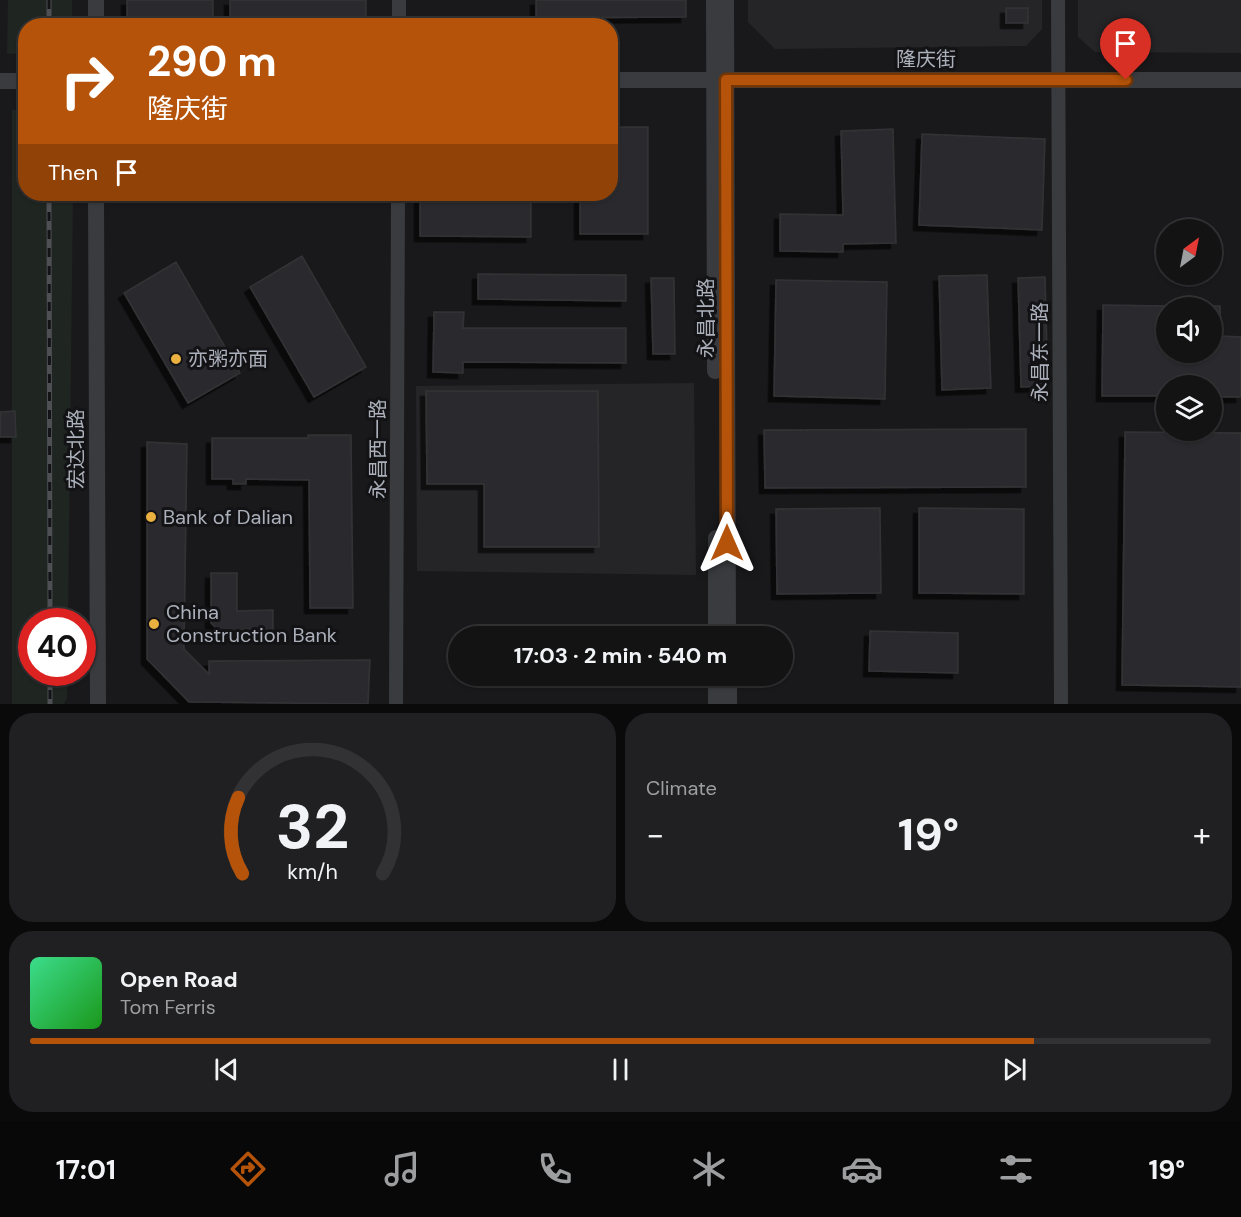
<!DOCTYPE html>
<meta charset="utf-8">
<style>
:root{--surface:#131314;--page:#202022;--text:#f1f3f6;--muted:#9d9ea0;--line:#323234;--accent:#b45309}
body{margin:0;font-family:"DM Sans","Noto Sans SC",sans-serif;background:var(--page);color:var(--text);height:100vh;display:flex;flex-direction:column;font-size:22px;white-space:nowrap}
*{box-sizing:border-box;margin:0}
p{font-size:20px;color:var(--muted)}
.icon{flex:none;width:33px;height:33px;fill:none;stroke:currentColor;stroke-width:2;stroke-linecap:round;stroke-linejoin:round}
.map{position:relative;height:704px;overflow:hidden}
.sheet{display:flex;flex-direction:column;gap:9px;padding:9px;background:#0a0a0b;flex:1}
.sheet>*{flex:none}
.banner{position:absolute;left:18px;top:18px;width:600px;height:183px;border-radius:24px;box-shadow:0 2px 4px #0004,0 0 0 2px var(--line);background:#b45309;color:#fff;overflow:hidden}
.needle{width:39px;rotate:32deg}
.tools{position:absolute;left:1156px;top:219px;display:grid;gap:12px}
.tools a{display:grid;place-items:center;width:66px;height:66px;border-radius:50%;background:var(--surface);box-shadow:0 2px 4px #0004,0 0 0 2px var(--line);font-size:30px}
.speed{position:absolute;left:18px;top:608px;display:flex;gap:12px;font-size:30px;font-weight:700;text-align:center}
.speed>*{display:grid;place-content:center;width:78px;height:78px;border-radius:50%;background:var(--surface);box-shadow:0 2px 4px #0004,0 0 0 2px var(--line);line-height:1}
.speed .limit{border:9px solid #d22;background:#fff;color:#111}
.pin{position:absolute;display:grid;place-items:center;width:51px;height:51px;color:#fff;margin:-62px -26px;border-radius:50% 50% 50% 0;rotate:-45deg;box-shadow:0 0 6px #0007}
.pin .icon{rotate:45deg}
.me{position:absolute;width:66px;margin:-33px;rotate:0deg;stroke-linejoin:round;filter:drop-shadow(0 0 4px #0008)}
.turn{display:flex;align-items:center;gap:21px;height:126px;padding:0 30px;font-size:27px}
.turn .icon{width:78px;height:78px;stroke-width:2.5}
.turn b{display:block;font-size:42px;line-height:51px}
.then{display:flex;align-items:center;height:57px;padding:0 30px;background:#0003;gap:12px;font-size:22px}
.big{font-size:45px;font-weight:700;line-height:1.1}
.sheet .card{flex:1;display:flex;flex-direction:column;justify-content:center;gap:9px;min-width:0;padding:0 21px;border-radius:24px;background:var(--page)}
.sheet .dial{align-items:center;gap:0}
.dial svg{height:156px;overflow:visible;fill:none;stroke:var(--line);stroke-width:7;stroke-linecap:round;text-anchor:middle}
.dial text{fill:var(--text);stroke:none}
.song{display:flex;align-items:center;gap:18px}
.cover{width:72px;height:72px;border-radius:9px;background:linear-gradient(135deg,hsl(150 70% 55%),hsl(120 70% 35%))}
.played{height:6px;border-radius:3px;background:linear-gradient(90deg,var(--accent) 85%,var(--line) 85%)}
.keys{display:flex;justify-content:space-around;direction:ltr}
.heat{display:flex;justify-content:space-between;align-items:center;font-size:33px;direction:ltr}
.sheet .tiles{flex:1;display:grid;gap:9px;grid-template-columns:1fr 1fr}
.card:last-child{grid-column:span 2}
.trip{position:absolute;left:448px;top:626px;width:345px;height:60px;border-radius:30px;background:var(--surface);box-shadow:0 2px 4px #0004,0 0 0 2px var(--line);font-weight:700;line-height:60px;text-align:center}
.dock{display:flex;height:96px;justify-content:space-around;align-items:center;background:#080808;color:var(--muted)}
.dock .icon{width:42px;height:42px}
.dock .on{color:var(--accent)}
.dock b{font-size:27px;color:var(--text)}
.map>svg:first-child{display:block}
.built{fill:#252528}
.green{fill:#1f2520}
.building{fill:#2c2c2e;stroke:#333336;stroke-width:1.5;filter:url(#shadow)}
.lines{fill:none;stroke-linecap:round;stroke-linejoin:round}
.minor{stroke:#3a3b3f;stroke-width:14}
.tertiary{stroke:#3a3b3f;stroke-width:16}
.rail-casing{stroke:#4d4f54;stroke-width:5}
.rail{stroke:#131316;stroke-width:3;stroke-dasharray:9;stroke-linecap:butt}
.route-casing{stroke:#753606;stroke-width:15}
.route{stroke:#b45309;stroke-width:10}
.poi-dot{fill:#eab141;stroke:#131316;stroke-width:2}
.labels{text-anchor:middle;stroke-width:6;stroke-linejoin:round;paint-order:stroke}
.street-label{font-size:20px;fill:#abb0ba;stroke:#131316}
.poi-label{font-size:20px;fill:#abb0ba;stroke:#131316;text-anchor:start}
</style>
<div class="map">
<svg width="1241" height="704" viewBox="0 0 1241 704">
<defs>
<filter id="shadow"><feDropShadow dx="-5.5" dy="5.5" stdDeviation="0" flood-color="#0009"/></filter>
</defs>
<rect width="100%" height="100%" fill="#19191b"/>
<path class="built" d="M748 0H1042V29L1026 46 775 49 748 22Z
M1078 0H1241V53L1095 52 1078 37Z
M694 383 696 575 417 571 416 386Z"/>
<path class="green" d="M8 0H72V25L26 26 25 53 7 54Z
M12 110H25L26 194H73L68 621H32V672H67V698L64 704H12Z"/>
<path class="building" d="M127 0H213V26H127Z
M230 0H366V26L230 23Z
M536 0H686V17L536 18Z
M1006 8H1028V23H1006Z
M610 127H648V234H580V194H610Z
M893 129 896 243 843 244V252L780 251V214L843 215 841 131Z
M922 134 1045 139 1042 230 919 225Z
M420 194H531V237L420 236Z
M302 256 366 367 314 397 250 287Z
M176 262 240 373 188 403 124 293Z
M478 274 626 275V301L478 299Z
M987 275 991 388 942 390 939 276Z
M1045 277 1048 386 1021 387 1018 278Z
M651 278H674L675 354H653Z
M776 280 887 282 885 399 774 396Z
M1103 305 1167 306V352H1212V306H1220L1221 336 1241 337V397H1212V386H1167V396H1102Z
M434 312H464L463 328H626V363L463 362V373L433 372Z
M426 391H598L599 547H484V484H427Z
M15 411 16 437H0V412Z
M1026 429V487L765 488 764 430Z
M1125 432 1241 433V687L1122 685Z
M308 435H351L353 608H310L309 480 246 479V484H233V479H212V438H308Z
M147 442 187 444 184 649 209 674V661L370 660 368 704 189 702 147 659Z
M880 508 881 593 777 594 776 509Z
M919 508 1024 509V594L919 593Z
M211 573H237V611L273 610V629L218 630 211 623Z
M870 631 958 633V673L869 671Z"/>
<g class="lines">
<path class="minor" d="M399 0V26
M1058 0 1061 704
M396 704 398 194"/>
<path class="tertiary" d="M96 0V26
M714 0 715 371
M726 0 728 636
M610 80H1241
M0 81H26
M96 194 98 704
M716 636V538
M729 675V704
M716 704V675"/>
<g class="rail-casing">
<path id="rail" d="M49 0V26
M49 194 50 621
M50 672V704"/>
</g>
<use href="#rail" class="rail"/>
</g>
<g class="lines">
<g class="route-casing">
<path id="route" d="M727 543 726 80H1126"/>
</g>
<use href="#route" class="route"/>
</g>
<g class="poi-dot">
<circle cx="176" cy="359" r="6"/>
<circle cx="151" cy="517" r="6"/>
<circle cx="154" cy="624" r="6"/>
</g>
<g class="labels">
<g class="street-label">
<text x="926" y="66">隆庆街</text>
<text transform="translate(706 318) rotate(-90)" y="7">永昌北路</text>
<text transform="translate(1040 352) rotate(-90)" y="7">永昌东一路</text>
<text transform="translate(76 449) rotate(-90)" y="7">宏达北路</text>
<text transform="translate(378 449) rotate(-90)" y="7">永昌西一路</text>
</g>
<g class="poi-label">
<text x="188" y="366">亦粥亦面</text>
<text x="163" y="524">Bank of Dalian</text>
<text x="166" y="619">China<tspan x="166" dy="23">Construction Bank</tspan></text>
</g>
</g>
</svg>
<div class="tools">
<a><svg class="needle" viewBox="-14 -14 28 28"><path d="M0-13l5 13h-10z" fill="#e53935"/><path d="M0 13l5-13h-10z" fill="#9d9ea0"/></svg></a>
<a><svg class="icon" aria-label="sound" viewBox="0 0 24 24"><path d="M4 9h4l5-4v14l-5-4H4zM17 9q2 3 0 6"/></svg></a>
<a><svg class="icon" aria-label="layers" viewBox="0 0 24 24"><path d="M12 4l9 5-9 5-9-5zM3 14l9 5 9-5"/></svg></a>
</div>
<div class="speed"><div class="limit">40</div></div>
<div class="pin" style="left:1126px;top:80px;background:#d93025"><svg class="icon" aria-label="arrive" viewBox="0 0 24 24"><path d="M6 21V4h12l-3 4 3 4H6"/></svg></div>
<svg class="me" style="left:727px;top:543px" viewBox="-20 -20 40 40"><path d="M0-17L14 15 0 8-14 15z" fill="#b45309" stroke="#fff" stroke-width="4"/></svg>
<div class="trip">17:03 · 2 min · 540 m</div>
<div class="banner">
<div class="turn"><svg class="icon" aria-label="right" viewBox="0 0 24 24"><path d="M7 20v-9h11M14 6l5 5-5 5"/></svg><div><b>290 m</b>隆庆街</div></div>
<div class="then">Then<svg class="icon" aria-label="arrive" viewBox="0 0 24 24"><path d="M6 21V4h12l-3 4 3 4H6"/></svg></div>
</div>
</div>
<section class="sheet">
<div class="tiles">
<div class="card dial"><svg viewBox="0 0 100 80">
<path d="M14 69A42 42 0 1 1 86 69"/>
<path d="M14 69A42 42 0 0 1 12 30" stroke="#b45309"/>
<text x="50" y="56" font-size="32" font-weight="700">32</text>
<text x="50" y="72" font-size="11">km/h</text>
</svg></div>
<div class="card"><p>Climate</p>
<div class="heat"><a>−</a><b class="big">19°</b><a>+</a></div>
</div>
<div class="card">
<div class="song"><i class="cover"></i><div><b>Open Road</b><p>Tom Ferris</p></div></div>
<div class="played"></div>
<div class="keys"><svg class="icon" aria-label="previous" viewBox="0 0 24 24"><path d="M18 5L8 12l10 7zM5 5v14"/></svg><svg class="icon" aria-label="pause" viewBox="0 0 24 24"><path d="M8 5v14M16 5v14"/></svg><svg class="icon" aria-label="next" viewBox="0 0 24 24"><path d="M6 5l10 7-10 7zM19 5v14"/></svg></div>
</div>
</div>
</section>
<nav class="dock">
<b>17:01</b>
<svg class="icon on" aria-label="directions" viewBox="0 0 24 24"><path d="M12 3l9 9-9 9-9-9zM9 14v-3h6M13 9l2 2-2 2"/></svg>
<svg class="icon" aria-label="music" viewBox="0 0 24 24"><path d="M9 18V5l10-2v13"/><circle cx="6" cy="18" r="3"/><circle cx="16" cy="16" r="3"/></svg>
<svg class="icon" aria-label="phone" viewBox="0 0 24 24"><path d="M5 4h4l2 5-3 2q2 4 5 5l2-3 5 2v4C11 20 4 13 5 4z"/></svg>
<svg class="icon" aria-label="climate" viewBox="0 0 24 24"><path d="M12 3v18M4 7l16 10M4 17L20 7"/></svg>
<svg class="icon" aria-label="car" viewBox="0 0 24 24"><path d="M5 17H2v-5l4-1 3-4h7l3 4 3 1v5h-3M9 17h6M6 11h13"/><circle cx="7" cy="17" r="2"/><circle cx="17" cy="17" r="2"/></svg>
<svg class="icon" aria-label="filters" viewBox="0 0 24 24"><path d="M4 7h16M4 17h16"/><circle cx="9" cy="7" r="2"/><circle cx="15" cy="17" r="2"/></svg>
<b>19°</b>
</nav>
